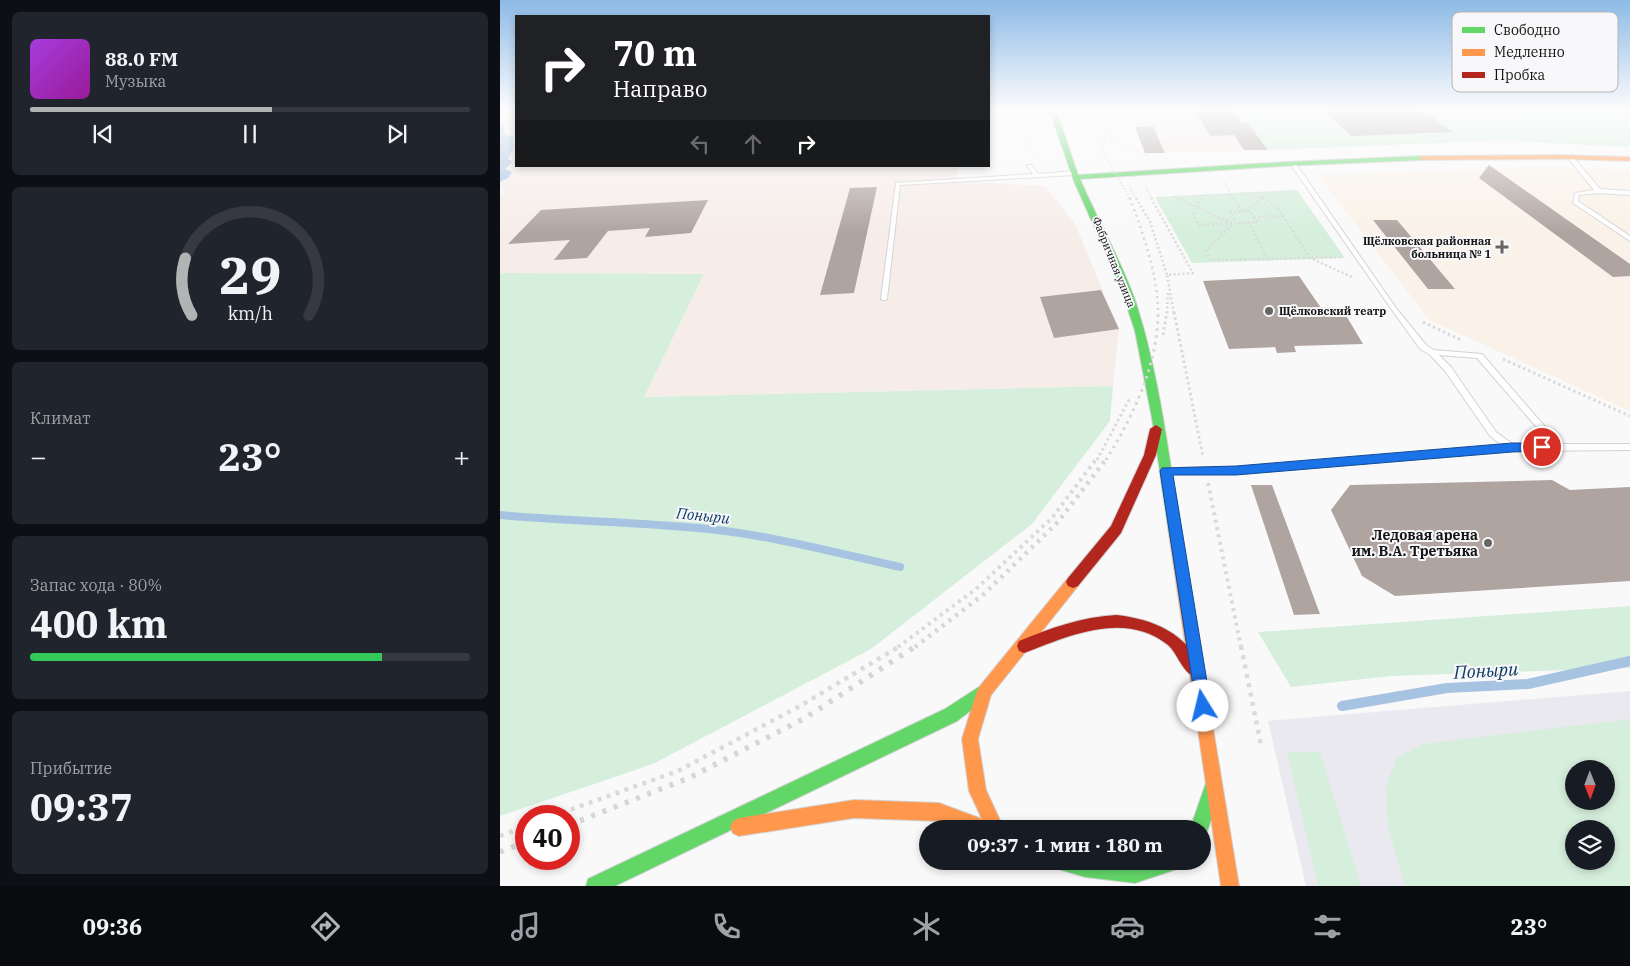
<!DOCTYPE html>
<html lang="ru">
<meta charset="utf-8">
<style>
:root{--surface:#171b24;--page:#20242c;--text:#f1f3f6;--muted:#9ea1a6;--line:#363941;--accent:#b2b3b5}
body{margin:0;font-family:"IBM Plex Serif",serif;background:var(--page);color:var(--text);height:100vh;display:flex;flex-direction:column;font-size:19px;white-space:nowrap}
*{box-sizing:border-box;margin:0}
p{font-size:16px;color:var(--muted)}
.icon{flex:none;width:28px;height:28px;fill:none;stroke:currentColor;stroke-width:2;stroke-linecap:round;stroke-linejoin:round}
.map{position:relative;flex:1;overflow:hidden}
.details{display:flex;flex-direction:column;gap:12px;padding:12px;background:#0d0f14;width:500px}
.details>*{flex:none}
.guide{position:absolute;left:15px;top:15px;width:475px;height:152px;border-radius:0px;box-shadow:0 2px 8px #0003;background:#202124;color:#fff;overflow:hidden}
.needle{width:32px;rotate:179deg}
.buttons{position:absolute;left:1065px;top:760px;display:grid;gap:10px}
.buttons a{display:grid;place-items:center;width:50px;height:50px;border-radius:50%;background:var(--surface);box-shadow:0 2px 8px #0003;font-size:25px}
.speed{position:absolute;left:15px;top:805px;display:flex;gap:10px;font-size:25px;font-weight:700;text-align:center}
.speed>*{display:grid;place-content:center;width:65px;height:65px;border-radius:50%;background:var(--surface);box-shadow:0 2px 8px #0003;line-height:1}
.speed .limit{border:8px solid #d22;background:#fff;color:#111}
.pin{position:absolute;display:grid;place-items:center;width:42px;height:42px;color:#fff;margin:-21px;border:2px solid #fff;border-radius:50%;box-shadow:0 1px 5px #0007}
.me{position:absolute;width:55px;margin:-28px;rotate:351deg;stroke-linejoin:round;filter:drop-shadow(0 0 4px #0008)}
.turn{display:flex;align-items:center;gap:18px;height:105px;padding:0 15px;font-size:22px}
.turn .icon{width:65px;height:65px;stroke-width:2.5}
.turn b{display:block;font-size:35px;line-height:42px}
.lanes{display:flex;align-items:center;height:48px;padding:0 15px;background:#0003;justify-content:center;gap:25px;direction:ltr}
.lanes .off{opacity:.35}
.big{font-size:38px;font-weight:700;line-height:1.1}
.details .card{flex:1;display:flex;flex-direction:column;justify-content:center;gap:8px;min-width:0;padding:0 18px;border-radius:8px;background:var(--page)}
.details .dial{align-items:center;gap:0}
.dial svg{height:130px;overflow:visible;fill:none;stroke:var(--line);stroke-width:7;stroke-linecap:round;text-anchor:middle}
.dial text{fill:var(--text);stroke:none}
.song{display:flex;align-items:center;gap:15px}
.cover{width:60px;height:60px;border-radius:8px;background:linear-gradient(135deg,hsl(280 70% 55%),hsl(300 70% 35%))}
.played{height:5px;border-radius:2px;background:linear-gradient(90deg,var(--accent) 55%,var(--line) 55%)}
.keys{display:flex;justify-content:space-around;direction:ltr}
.heat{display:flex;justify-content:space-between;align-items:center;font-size:28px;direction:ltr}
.charge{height:8px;border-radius:4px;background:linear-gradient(90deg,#34c759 80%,var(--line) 0)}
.trip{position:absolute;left:419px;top:820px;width:292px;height:50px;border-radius:25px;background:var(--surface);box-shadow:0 2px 8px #0003;font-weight:700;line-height:50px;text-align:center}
.menu{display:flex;height:80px;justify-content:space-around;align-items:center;background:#090b0e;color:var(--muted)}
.menu .icon{width:35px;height:35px}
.menu .on{color:var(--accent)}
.menu b{font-size:22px;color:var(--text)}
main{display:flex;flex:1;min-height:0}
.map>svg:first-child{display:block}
.built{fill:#e9e9ef;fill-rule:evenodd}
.industrial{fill:#f6ede9}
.medical{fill:#faf2e8}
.green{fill:#d6efdc;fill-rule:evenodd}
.water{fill:#a6c3e2}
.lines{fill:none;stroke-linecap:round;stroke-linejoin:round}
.stream-far1{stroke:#a6c3e2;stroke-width:8}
.stream{stroke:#a6c3e2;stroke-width:10}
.building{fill:#afa4a0}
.lane-casing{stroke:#d3d3d4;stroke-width:2}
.fast-casing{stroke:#d3d3d4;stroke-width:2}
.slow-casing{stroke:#d3d3d4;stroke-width:2}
.jam-casing{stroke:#d3d3d4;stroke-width:2}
.path-far4{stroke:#dadadb;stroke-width:2;stroke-dasharray:1 2;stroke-linecap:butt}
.path-far3{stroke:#dadadb;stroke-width:2.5;stroke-dasharray:2 2.5;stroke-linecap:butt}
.path-far2{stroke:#dadadb;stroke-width:3;stroke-dasharray:2.5 3;stroke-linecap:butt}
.path-far1{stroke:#dadadb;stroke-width:4;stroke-dasharray:3 4.5;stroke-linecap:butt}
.path{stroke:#dadadb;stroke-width:4.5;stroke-dasharray:4 5.5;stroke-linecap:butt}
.lane{fill:#fefefe;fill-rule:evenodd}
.fast{fill:#63d668;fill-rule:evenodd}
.slow{fill:#ff974d;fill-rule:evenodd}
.jam{fill:#b3261e;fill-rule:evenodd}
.rail-far4{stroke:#d6d6d7;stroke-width:2;stroke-dasharray:1 2.5;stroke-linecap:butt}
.rail-far3{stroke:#d6d6d7;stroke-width:2.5;stroke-dasharray:2 4;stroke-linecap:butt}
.rail-far2{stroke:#d6d6d7;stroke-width:3;stroke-dasharray:2.5 4.5;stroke-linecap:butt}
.rail-far1{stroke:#d6d6d7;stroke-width:4.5;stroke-dasharray:3 5.5;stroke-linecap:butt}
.rail{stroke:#d6d6d7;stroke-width:5.5;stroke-dasharray:4 8;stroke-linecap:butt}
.route{fill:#1a73e8;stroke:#114b97}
.poi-dot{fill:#656565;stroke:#f8f8fb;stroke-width:2}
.labels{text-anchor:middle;stroke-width:4;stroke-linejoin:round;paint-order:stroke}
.far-poi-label{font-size:11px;font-weight:bold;fill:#151515;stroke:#f8f8fb;text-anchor:end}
.far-street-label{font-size:11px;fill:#151515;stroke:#f8f8fb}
.poi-label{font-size:14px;font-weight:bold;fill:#151515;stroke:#f8f8fb;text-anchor:end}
.water-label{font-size:15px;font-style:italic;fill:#0d3b64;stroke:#f8f8fb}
.near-water-label{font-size:18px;font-style:italic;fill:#0d3b64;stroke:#f8f8fb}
.key{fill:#f8f8fb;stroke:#b4b4b6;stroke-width:1}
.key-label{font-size:14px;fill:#151515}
</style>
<main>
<section class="details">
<div class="card">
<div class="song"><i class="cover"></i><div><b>88.0 FM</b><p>Музыка</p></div></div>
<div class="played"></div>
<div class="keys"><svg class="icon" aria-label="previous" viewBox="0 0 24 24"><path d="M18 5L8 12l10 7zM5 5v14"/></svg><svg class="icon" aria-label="pause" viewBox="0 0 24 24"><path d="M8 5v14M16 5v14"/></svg><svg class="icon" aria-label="next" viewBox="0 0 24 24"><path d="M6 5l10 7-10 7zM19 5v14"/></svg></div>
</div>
<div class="card dial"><svg viewBox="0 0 100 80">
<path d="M14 69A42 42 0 1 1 86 69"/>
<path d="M14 69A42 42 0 0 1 10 34" stroke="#b2b3b5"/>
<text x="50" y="56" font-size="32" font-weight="700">29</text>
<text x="50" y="72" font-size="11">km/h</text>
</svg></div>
<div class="card"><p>Климат</p>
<div class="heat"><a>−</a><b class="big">23°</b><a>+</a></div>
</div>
<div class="card"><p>Запас хода · 80%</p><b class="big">400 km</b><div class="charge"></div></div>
<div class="card"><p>Прибытие</p><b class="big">09:37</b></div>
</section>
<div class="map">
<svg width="1130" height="886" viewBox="0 0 1130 886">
<rect width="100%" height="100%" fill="#f9f9fa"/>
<path class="built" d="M1130 691V886H806L768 721ZM1074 769H1106V801H1074ZM1074 829H1106V861H1074Z"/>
<path class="industrial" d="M6 109H16V166H457V181L545 186 575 224 619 329 613 386 144 397 204 274 0 273V194L5 193 0 188V182L11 172 4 169 13 149 12 142 5 134 3 125H0V114Z
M637 109H737L768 150 645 153 631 117 632 114Z"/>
<path class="medical" d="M1038 167 1130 170V411L929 320 818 175Z"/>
<path class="green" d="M737 109H1130V147L1026 142 1012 140 768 150Z
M797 190 845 258 692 263 655 197Z
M0 273 204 274 144 397 613 386 610 421 532 524 371 649 153 764 0 816Z
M1130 606V668L891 676 791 687 758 632Z
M1130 719V886H905L888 827 886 785 897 758 923 744ZM1074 769H1106V801H1074ZM1074 829H1106V861H1074Z
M787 752H820L861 886H818Z"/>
<path class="water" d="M0 125H3L5 134 13 137V149L8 159 12 162 5 169 12 172 8 178 0 182Z"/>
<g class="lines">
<path class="stream-far1" d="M0 515C66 521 132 522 198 528 266 534 333 552 400 567"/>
<path class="stream" d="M842 706 947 688 1028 684 1130 661"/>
</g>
<path class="building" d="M694 109H732L742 123H748L768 150H744L734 135 710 136Z
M822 109H921L953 132 851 136Z
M653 126 665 153H645L635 127Z
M989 165 1130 264V276L1113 277 979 178Z
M377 187 354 293 320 295 350 188Z
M208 200 191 233 145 237 150 228 108 231 87 258 54 260 70 240 8 244 41 210Z
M873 220H897L955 289H928Z
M799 276 821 308 841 307 863 344 794 346 796 352 777 353 775 347 729 349 703 281Z
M601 290 619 329 554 338 540 297Z
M1052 480 1070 490 1130 487V581L895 596 862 576 831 510 850 485Z
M751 485H772L820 614 794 615Z"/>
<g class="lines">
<g class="lane-casing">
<path id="lane" d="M1068 156H1072L1100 189 1130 191V195L1098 193 1079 195 1078 201 1130 236V241L1073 203 1075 193 1094 190 1068 158Z
M792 164H796L896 308 926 345 934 350 982 354 1060 444H1130V450L1012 451 736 473H665L663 471 665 469 668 468 736 467 1003 446 990 436 945 371 929 354 920 349 892 310 791 165ZM939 355 977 358 1051 444 1014 445 996 432 951 367Z
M528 165H532L538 174 574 171 577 173 574 175 400 185 387 299 386 300H382L381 299 396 183 533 174 527 166Z"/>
</g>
<g class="fast-casing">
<path id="fast" d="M549 109H555L558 116 578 175 784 162 922 156 925 158 922 160 784 166 580 179C598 221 621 260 636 303 660 378 669 457 681 534L680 538 675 539 670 538 669 534 652 418 635 331 620 285 574 181Z
M485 683 490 686 493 691 490 696 457 721 115 886H86L88 879 445 709Z
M712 780 718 783 721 789 708 829 705 835 702 836V829H690L706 783Z
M553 861H606L635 865 645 861H682L680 868 635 883 585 877 555 868Z"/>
</g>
<g class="slow-casing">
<path id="slow" d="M1061 155 1130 157V161L1061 159 922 160 919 158 922 156Z
M675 529 680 530 681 534 739 886H721L669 534 670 530Z
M573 576 578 578 580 582 578 586 491 695 478 739 486 790 504 829H460L439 821 354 818 239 836 233 833 230 827 233 821 239 818 354 800 439 803 482 819 469 791 462 739 477 691 480 686 568 578Z"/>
</g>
<g class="jam-casing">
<path id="jam" d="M656 425 662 429 656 455 621 533 578 586 573 588 568 586 566 582 568 578 611 526 644 455 650 429Z
M616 615C653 619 687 633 703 670L700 675 695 677C682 672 678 654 668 645 625 610 568 636 524 653L519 651 517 646 519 641C551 628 581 617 616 615Z"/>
</g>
<path class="path-far4" d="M510 109 535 155
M591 109 599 126 609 127V136L615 143 648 155
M724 183 734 199
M630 188 636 199
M646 188 652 199
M751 193 795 191
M674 197 747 193 765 199
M675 197 679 199
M701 199 703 195
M760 199 763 196"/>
<path class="path-far3" d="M636 198 650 222 667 275
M651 198 693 273 667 275 674 313
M677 198 733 224 706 251 710 260 841 257
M733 198 742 211
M763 198 775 204 810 258 854 278
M697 207 702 198
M747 211 761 198
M693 213 698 225 757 222 750 211 730 212 736 223
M754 217 783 216
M748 222 768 259
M667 313 668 292"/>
<path class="path-far2" d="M674 312 703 457
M923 322 961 340
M663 335 667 312
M1003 359 1130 416
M597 460 630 398"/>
<path class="path-far1" d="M708 483 741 647
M398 647 476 589 552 518 597 458"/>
<path class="path" d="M741 646 761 745
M53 816 178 771 300 706 400 646
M0 836 26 826"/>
<use href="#lane" class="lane"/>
<use href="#fast" class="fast"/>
<use href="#slow" class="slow"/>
<use href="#jam" class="jam"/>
<path class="rail-far4" d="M579 109 630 199
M604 148 605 127 615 109"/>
<path class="rail-far3" d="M630 198C643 234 658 275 658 313"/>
<path class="rail-far2" d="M606 460C633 416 658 365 658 312"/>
<path class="rail-far1" d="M415 647 484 594 558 522 607 458"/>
<path class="rail" d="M69 825 189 778 305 718 416 646
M0 852 26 842"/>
</g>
<linearGradient id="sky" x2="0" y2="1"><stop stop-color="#8dbae6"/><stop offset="0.47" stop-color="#fcfcfd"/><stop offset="1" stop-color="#fcfcfd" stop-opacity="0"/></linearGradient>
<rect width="1130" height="233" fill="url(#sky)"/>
<path class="route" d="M1012 443H1042L1048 447 1042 451 1012 452 736 475H673L711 706 709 712 703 714 697 712 660 471 662 468 736 466Z"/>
<g class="poi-dot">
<path d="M999.5 239.5h5v5h5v5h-5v5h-5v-5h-5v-5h5z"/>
<circle cx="769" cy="311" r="5"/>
<circle cx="988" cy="543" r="5"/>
</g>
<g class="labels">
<g class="far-poi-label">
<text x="991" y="245">Щёлковская районная<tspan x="991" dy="13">больница № 1</tspan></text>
<text x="779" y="315" text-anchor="start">Щёлковский театр</text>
</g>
<g class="far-street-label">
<text transform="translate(614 262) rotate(68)" y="4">Фабричная улица</text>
</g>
<g class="poi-label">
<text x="978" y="540">Ледовая арена<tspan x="978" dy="16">им. В.А. Третьяка</tspan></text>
</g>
<g class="water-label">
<text transform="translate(203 516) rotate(6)" y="5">Поныри</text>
</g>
<g class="near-water-label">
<text transform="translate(986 671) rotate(-3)" y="6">Поныри</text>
</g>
</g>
<rect x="952" y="12" width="166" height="80" rx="8" class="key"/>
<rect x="962" y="27" width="23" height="6" fill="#63d668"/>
<rect x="962" y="49" width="23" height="7" fill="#ff974d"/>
<rect x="962" y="72" width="23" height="6" fill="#b3261e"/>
<g class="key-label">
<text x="994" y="35">Свободно</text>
<text x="994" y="57">Медленно</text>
<text x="994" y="80">Пробка</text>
</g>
</svg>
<div class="buttons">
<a><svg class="needle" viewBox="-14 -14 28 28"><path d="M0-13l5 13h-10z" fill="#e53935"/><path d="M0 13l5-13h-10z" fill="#9ea1a6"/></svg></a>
<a><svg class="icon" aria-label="layers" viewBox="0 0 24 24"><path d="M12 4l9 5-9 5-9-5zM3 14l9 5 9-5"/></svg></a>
</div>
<div class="speed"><div class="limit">40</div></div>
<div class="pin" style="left:1042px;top:447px;background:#d93025"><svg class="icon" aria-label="arrive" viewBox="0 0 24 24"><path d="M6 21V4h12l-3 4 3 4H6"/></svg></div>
<svg class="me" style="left:703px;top:706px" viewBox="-20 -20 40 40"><circle r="19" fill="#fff"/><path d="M0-13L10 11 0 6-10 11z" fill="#1a73e8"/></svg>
<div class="trip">09:37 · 1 мин · 180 m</div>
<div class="guide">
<div class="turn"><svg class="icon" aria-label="right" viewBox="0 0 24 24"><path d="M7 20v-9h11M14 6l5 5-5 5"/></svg><div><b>70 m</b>Направо</div></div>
<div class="lanes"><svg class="icon off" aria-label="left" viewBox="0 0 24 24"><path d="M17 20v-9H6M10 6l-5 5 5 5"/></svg><svg class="icon off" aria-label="ahead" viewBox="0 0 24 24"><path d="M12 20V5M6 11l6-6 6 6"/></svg><svg class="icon" aria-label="right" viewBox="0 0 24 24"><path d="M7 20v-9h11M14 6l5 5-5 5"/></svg></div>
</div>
</div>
</main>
<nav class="menu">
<b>09:36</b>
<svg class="icon on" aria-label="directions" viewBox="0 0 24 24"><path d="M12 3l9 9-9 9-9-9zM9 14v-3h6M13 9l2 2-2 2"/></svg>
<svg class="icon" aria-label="music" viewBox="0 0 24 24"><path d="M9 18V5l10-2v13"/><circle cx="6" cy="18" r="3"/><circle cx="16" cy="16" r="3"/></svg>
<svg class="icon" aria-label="phone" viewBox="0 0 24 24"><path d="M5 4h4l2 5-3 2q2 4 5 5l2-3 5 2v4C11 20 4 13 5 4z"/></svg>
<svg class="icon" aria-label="climate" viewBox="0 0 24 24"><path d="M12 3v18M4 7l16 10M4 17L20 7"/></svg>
<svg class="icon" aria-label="car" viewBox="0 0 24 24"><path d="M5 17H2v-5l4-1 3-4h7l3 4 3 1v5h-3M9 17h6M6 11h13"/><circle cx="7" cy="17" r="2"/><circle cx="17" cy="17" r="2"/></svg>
<svg class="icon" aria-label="filters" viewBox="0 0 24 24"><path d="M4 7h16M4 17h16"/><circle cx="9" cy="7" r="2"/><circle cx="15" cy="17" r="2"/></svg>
<b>23°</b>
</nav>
